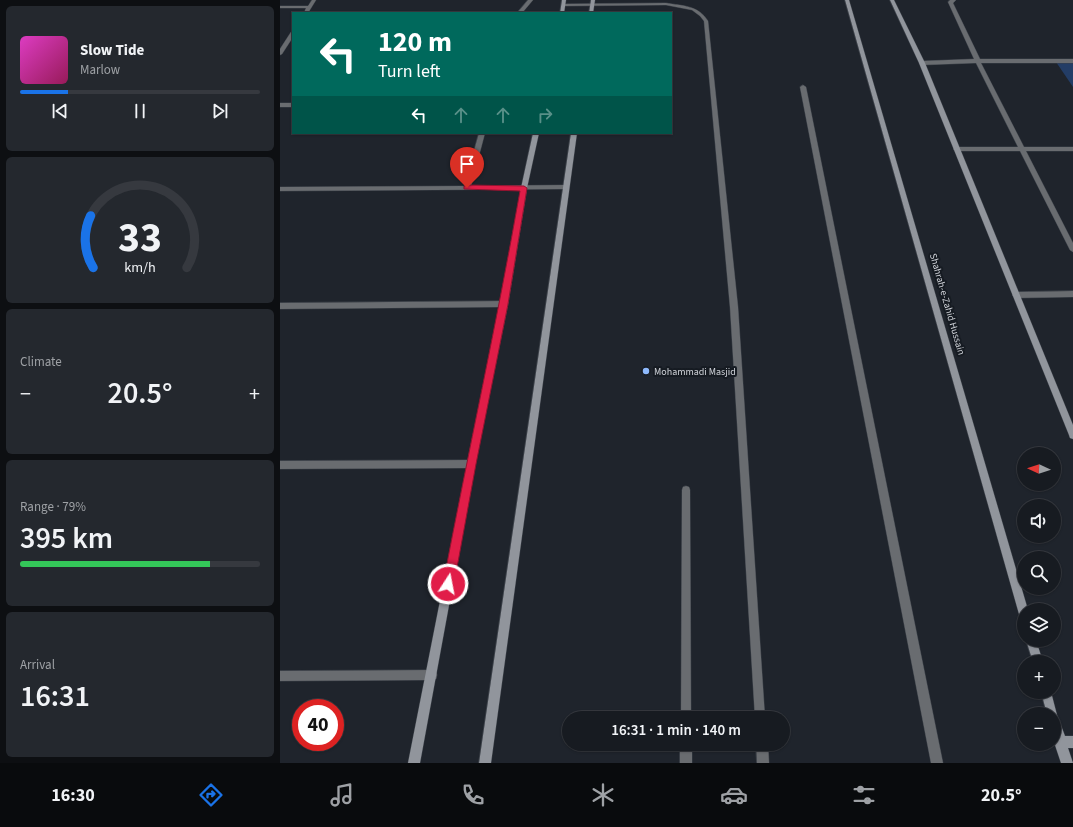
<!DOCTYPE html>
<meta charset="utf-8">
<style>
:root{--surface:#171b21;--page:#24282e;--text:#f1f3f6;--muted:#9ea1a5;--line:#36393f;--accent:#1a73e8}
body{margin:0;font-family:"Source Sans 3",sans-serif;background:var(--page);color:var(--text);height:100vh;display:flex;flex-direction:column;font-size:15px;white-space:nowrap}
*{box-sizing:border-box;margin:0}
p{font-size:13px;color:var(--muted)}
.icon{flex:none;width:22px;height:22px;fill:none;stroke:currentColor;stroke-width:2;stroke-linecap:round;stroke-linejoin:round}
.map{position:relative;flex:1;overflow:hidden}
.details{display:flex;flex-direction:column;gap:6px;padding:6px;background:#0d0f12;width:280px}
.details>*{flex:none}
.banner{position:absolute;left:12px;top:12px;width:380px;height:122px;border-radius:0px;box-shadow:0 1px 3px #0004,0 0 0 1px var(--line);background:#00695c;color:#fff;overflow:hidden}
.needle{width:26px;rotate:273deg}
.buttons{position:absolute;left:737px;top:447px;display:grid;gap:8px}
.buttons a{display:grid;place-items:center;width:44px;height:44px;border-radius:50%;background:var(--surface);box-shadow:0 1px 3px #0004,0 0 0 1px var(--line);font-size:20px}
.speed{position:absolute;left:12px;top:699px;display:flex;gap:8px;font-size:20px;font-weight:700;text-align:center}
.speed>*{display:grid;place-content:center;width:52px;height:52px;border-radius:50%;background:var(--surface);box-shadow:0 1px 3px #0004,0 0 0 1px var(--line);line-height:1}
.speed .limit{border:6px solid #d22;background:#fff;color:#111}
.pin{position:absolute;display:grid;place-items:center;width:34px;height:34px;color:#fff;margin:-41px -17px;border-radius:50% 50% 50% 0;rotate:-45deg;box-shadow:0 0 4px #0007}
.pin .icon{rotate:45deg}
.me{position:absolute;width:44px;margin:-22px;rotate:11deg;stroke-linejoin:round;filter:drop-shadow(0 0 3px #0008)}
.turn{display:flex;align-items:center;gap:14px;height:84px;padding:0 20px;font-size:18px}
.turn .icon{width:52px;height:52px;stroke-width:2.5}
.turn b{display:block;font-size:28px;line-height:34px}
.lanes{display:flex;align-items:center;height:38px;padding:0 20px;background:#0003;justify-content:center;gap:20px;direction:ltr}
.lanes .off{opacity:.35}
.big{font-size:30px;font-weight:600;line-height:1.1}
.details .widget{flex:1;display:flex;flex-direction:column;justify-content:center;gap:6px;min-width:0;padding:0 14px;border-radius:6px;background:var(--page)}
.details .dial{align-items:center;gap:0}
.dial svg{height:104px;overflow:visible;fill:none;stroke:var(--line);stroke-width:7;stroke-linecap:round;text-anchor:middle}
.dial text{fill:var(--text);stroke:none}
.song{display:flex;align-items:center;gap:12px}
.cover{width:48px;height:48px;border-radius:6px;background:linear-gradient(135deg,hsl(310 70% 55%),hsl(330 70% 35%))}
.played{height:4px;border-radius:2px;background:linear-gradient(90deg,var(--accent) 20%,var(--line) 20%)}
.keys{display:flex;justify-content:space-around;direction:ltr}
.heat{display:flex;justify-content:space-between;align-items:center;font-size:22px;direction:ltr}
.charge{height:6px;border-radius:3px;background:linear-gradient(90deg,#34c759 79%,var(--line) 0)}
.trip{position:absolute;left:282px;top:711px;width:228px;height:40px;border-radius:20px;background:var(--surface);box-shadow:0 1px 3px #0004,0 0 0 1px var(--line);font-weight:600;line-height:40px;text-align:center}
.tabs{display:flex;height:64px;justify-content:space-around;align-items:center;background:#090b0d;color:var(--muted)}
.tabs .icon{width:28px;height:28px}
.tabs .active{color:var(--accent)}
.tabs b{font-size:18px;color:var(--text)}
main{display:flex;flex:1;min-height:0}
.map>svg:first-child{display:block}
.green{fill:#233d66}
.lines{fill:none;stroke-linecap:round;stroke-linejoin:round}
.lane-casing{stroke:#3b4048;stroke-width:1}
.street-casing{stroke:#3b4048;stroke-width:1}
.secondary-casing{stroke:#3b4048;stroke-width:1}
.lane{fill:#696c70;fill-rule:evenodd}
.street{fill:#696c70;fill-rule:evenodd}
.secondary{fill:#91959c;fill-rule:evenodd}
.route{fill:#e11d48;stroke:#92132f}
.poi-dot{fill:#8eb9fc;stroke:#161b22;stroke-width:1.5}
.labels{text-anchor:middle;stroke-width:4;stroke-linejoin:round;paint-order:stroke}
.street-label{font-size:10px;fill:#d0d3d9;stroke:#161b22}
.poi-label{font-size:10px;fill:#d0d3d9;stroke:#161b22;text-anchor:start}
</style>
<main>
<section class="details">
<div class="widget">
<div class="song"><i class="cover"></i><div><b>Slow Tide</b><p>Marlow</p></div></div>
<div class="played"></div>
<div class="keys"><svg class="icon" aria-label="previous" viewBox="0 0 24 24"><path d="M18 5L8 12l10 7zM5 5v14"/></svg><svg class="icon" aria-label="pause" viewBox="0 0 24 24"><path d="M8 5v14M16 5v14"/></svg><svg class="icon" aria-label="next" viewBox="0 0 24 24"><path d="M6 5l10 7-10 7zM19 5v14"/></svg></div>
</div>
<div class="widget dial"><svg viewBox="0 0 100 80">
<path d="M14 69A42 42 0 1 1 86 69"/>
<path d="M14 69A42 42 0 0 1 12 29" stroke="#1a73e8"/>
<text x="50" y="56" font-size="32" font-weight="700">33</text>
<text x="50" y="72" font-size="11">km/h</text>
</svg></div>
<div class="widget"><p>Climate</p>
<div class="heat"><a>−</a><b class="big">20.5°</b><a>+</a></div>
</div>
<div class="widget"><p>Range · 79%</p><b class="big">395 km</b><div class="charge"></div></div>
<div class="widget"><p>Arrival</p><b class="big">16:31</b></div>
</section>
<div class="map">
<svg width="793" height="763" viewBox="0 0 793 763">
<rect width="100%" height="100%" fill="#1f242c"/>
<path class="green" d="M774 59 793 60V87Z"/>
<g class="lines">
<g class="lane-casing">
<path id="lane" d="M523 85 526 87 663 763H651L520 87Z
M406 486 409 487 410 490 411 718H401L402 490 403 487Z
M400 744H412V763H400Z"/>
</g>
<g class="street-casing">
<path id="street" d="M32 0H36L28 13H24L26 8H0V6H28Z
M248 0H253L242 13H237Z
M670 0H676L673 3 700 59H793V63H701L744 147H793V151H746L793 243V252L790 250 740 151H676L673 149 676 147H738L696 63 642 65 639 63 642 61 694 59 668 2Z
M386 3C403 6 418 5 428 21L458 307 485 718H475L450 307 424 21 420 16 412 10 386 5 284 6 282 5 284 4Z
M13 31V37L2 54 0 55V49L11 32Z
M0 103H13V107H0Z
M199 133H205L191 186 286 185 289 187 286 189 0 191V187L184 186Z
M793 291V297L736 298 732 295 736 292Z
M224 301 228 304 224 307 0 309V303Z
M191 460 194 461 195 464 194 467 191 468 0 469V461Z
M152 670 156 671 157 675 156 679 152 680 0 681V671Z
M476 744H488L489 763H477Z"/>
</g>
<g class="secondary-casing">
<path id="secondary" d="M282 0H286L284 13H280Z
M311 0H315L313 13H309Z
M565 0H569L748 610H744V619L740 618 739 614Z
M610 0H614L645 63 793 425V439L790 438 789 435 639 63Z
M253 133H259L247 188 228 304 195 464 140 763H128L187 464 220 304 241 188Z
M291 133H297L211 763H199Z
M746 640H756L763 662H753Z
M761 692H771L777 715 785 736H793V748H788L793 763H781L774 742V714H767Z"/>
</g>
<use href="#lane" class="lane"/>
<use href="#street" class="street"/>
<use href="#secondary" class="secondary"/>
</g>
<path class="route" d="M187 185 244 186 247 188 228 304 196 464 174 584 172 588 168 590 165 588 163 584C188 453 217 322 240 191L184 189V186Z"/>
<circle class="poi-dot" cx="366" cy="371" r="4"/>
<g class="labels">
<g class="street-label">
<text transform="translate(668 304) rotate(74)" y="4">Shahrah-e-Zahid Hussain</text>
</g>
<g class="poi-label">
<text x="374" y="375">Mohammadi Masjid</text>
</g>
</g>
</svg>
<div class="buttons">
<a><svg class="needle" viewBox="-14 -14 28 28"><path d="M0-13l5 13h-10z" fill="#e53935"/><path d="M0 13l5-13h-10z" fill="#9ea1a5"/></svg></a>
<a><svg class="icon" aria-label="sound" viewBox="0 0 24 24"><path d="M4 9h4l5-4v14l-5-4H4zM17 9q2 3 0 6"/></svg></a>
<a><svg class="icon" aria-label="search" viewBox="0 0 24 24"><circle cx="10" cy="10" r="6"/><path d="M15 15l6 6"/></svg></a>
<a><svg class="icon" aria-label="layers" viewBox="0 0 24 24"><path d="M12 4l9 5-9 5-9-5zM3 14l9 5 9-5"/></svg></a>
<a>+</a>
<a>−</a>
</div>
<div class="speed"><div class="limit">40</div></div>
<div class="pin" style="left:187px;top:188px;background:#d93025"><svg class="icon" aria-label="arrive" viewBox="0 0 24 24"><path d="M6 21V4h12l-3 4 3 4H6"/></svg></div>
<svg class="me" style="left:168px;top:584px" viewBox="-20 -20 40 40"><circle r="17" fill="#e11d48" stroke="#fff" stroke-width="3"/><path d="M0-11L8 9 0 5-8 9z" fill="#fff"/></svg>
<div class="trip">16:31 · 1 min · 140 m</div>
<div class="banner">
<div class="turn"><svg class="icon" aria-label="left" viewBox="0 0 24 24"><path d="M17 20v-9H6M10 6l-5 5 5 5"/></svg><div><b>120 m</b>Turn left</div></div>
<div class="lanes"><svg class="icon" aria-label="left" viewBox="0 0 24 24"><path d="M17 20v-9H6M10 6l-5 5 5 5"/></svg><svg class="icon off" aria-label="ahead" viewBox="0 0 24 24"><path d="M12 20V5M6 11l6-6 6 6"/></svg><svg class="icon off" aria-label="ahead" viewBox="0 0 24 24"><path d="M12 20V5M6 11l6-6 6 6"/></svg><svg class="icon off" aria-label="right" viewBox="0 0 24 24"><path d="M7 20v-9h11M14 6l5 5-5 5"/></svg></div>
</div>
</div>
</main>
<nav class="tabs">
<b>16:30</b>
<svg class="icon active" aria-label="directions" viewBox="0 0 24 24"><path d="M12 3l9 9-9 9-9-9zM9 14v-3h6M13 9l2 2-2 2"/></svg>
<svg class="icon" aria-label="music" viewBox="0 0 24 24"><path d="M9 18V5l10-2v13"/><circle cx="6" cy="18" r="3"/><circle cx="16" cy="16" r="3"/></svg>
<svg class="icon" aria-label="phone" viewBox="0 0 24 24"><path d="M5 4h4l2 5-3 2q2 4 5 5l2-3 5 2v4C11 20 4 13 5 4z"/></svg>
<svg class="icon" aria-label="climate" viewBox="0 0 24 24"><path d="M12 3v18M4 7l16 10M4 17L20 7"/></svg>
<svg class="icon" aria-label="car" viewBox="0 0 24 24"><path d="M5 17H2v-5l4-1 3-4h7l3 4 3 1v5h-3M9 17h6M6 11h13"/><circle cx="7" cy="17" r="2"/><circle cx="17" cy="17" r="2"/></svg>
<svg class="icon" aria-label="filters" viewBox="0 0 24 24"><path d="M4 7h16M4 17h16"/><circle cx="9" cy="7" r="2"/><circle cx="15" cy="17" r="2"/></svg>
<b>20.5°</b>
</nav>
